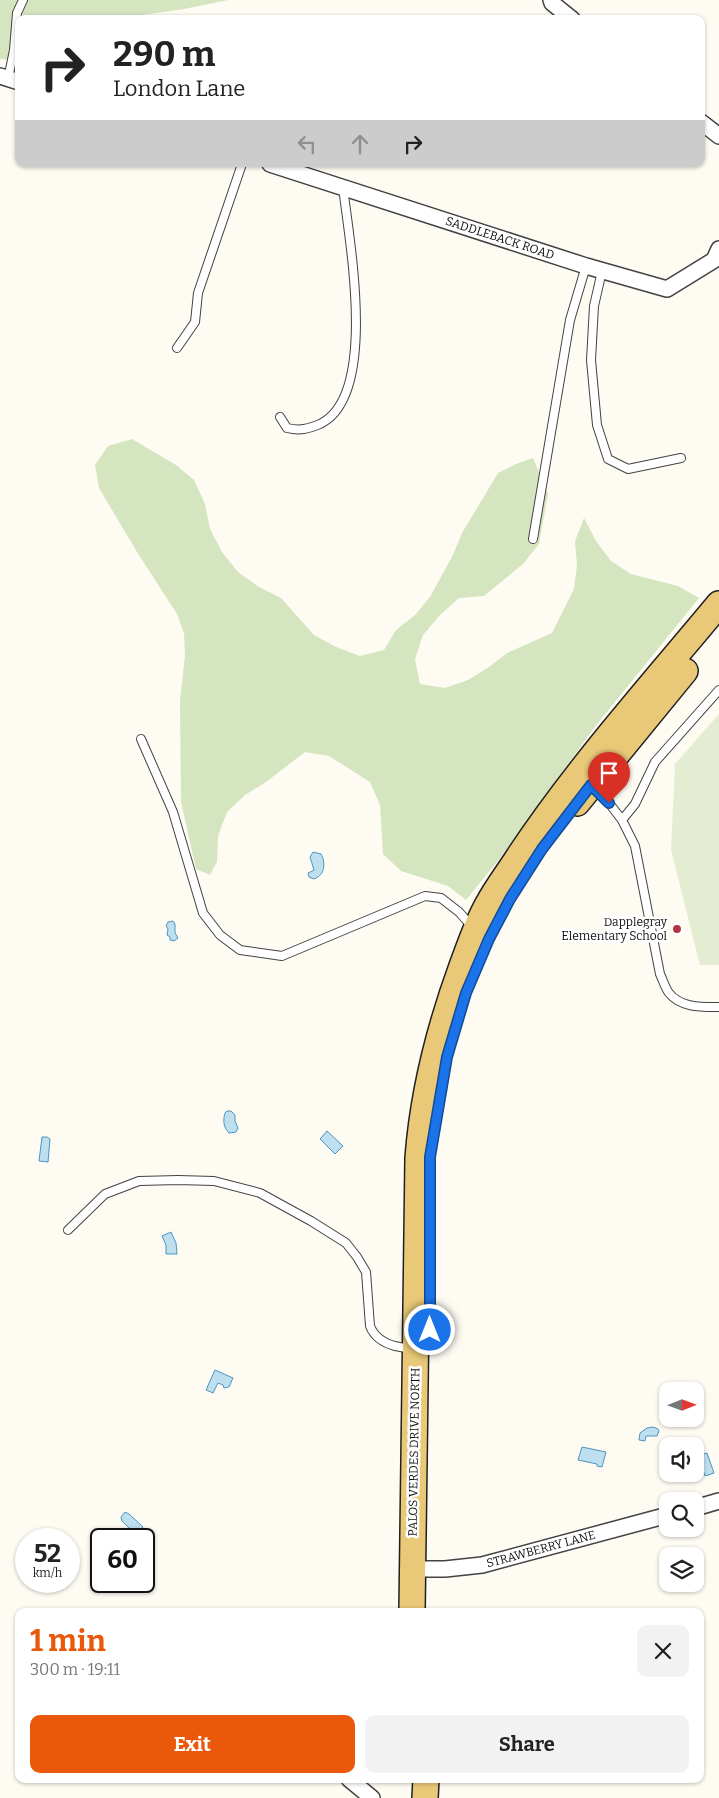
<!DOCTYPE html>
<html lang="en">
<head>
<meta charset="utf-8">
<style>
  :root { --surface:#fff; --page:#f2f2f2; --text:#222; --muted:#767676; --accent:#ea580c }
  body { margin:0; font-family:Bitter,serif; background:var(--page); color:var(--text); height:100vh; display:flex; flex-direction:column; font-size:19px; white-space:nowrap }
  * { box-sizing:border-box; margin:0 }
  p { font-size:16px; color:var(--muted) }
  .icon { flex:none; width:28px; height:28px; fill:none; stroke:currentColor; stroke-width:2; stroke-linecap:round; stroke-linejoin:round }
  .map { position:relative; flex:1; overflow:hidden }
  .side { position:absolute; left:15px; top:1608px; width:689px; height:175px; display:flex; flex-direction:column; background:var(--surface); border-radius:10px; box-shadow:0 1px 4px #0004 }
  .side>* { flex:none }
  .banner { position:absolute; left:15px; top:15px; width:690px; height:152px; border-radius:10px; box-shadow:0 1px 4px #0004; background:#fff; color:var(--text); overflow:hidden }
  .needle { width:32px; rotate:89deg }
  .controls { position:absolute; left:659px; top:1382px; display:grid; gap:10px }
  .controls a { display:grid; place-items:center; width:45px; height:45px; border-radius:10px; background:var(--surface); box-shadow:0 1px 4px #0004; font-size:25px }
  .speed { position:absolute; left:15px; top:1528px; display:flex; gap:10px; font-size:25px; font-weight:700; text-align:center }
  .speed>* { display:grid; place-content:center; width:65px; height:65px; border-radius:50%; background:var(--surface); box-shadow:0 1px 4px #0004; line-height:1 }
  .speed small { font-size:12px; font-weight:400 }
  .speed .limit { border:2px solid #111; border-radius:8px; background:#fff; color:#111 }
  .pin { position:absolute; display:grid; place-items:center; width:42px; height:42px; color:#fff; margin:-51px -21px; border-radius:50% 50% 50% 0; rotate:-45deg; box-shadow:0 0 5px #0007 }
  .pin .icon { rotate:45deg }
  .me { position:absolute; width:55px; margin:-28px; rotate:0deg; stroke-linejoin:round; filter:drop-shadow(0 0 4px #0008) }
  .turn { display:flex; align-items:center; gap:18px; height:105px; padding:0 15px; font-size:22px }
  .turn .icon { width:65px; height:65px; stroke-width:2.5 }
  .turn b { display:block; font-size:35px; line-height:42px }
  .lanes { display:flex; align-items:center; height:48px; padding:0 15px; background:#0003; justify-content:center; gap:25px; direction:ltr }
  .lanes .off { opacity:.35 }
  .round { display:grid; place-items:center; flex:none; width:52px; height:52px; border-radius:10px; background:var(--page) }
  .headline { display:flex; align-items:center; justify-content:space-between; height:85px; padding:0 15px }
  h1 { font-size:30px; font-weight:700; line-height:38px; color:var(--accent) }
  .cta { display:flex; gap:10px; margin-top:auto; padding:10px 15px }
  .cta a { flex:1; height:58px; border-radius:10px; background:var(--accent); color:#fff; font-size:20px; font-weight:700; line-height:58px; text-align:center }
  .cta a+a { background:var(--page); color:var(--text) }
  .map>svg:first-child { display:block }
</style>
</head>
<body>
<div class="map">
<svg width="719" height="1798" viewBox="0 0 719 1798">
  <rect width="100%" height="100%" fill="#fefbf3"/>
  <path fill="#d5e5c0" d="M0 0H228L184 9 114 19H19V58L14 60 0 59Z
    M132 439 176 465 194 480 205 504 210 529 222 552 238 572 259 587 281 598 314 635 336 647 360 656 384 650 396 630 415 615 430 597 453 555 462 533 498 473 516 464 533 458 548 494 539 544 523 564 484 596 459 598 440 615 423 635 415 659 420 684 445 688 468 680 489 667 507 653 552 633 574 589 577 565 575 541 584 518 596 541 611 561 631 574 678 586 699 598 594 728 497 862 466 900 448 886 401 871 383 854 380 805 370 782 329 756 305 752 266 782 245 795 227 812 218 836 217 862 210 875 196 869 181 802 180 700 185 656 184 633 177 614 137 552 99 488 95 465 108 446Z"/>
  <path fill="#e4edd1" d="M719 714V965H700L671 850 675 764Z"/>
  <path fill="#bddfef" stroke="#4d95be" d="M313 852 321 854C326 863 325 875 314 879L309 877 308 873 314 870 310 857Z
    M173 921 175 924V933L178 938 174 941 170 940V937L167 935 168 929 166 926 168 922Z
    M227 1111H231L235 1115V1121L238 1128 236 1132 229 1133C223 1127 223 1120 225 1113Z
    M327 1131 343 1146 335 1154 320 1139Z
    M42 1137H47L50 1139 48 1162 39 1161Z
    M171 1232 176 1243 177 1254H166V1245L162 1236Z
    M215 1370 233 1378 229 1387 224 1388 223 1385 218 1383 213 1393 206 1390Z
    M653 1427 658 1429 659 1431 657 1436H646L645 1441 639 1440 640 1433 647 1428Z
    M582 1447 606 1452 602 1467 597 1466V1464L578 1460Z
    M707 1453 714 1473 705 1476 698 1456Z
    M125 1512 129 1514 143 1527 137 1535 128 1527 122 1521 121 1517Z"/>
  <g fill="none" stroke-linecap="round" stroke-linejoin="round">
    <defs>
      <path id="service" d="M8 79 14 50 17 13 23 0
        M602 271 594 306 591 360 597 425 608 459 628 469 681 458
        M177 348 195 322 198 293 242 164
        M280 417 287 428C300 431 308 429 320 424 379 396 349 240 343 187
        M533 539 570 320 586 266
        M141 739 173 812 203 913 220 935 240 950 282 956 425 896 441 898 459 912 475 930 489 939
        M594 788 609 803 622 820 635 846 660 974C663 980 665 988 669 993 681 1008 702 1007 719 1007
        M622 820 635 804 655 762 719 690
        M68 1230 105 1194 139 1181 178 1180 214 1181 260 1193 311 1221 346 1243 357 1257 366 1272 370 1326C379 1349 409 1349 430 1349"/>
      <path id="minor" d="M551 0 552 3 572 19
        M0 76 19 82
        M701 122 719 136
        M270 164 586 266 667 289 714 260 719 249
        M695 1508 719 1501
        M412 1569H445L482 1565 668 1515
        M349 1779 372 1798"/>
      <path id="primary" d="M577 803 685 671
        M412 1611 418 1158C423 1092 439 1029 462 966 470 945 477 923 488 904 497 887 509 872 519 856 579 766 650 687 719 604
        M425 1798 426 1779"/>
    </defs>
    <use href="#service" stroke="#424242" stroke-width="10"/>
    <use href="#minor" stroke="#424242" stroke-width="18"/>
    <use href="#primary" stroke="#202020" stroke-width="28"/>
    <use href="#service" stroke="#fff" stroke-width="8"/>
    <use href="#minor" stroke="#fff" stroke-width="15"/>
    <use href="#primary" stroke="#e9c978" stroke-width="25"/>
  </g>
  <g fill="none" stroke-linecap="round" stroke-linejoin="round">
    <defs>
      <path id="route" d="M430 1330V1157L447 1057 466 993 489 939 510 899 542 849 591 785 609 803"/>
    </defs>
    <use href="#route" stroke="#114b97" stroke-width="12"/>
    <use href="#route" stroke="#1a73e8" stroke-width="9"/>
  </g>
  <circle fill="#b03742" stroke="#fff" stroke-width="2" cx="677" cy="929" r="5"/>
  <g text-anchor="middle" stroke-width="5" stroke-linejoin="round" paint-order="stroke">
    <g font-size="12" fill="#0f0f0f" stroke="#fff">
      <text transform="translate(500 238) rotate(18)" y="4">SADDLEBACK ROAD</text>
      <text transform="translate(414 1452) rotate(-89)" y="4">PALOS VERDES DRIVE NORTH</text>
      <text transform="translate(541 1549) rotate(-15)" y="4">STRAWBERRY LANE</text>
    </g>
    <g font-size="12" fill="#0f0f0f" stroke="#fff" text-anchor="end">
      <text x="667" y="926">Dapplegray<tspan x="667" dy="14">Elementary School</tspan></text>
    </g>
  </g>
</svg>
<div class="controls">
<a><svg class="needle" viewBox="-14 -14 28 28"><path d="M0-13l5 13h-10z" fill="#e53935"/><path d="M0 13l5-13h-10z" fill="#767676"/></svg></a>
<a><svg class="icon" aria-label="sound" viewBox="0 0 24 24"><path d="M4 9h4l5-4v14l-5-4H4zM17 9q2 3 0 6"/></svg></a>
<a><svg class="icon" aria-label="search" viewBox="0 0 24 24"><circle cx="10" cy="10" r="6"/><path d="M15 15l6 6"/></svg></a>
<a><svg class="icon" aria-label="layers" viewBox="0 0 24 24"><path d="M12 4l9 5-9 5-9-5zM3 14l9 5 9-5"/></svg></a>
</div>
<div class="speed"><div>52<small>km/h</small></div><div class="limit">60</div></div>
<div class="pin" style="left:609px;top:803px;background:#d93025"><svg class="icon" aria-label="arrive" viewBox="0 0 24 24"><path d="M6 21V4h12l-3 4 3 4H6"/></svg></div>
<svg class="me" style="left:430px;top:1330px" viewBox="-20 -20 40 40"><circle r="17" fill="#1a73e8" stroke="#fff" stroke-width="3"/><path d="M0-11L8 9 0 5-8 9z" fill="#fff"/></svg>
<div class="banner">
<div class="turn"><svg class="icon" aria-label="right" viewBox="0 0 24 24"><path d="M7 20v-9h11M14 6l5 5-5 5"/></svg><div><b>290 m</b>London Lane</div></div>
<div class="lanes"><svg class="icon off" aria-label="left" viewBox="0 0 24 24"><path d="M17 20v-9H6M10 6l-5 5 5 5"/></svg><svg class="icon off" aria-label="ahead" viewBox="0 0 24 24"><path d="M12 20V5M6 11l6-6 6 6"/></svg><svg class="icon" aria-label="right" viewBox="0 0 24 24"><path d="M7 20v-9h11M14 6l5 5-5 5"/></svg></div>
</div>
<section class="side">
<div class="headline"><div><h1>1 min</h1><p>300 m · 19:11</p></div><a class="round"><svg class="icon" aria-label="close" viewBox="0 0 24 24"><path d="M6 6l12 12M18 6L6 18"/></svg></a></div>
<div class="cta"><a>Exit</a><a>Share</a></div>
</section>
</div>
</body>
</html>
